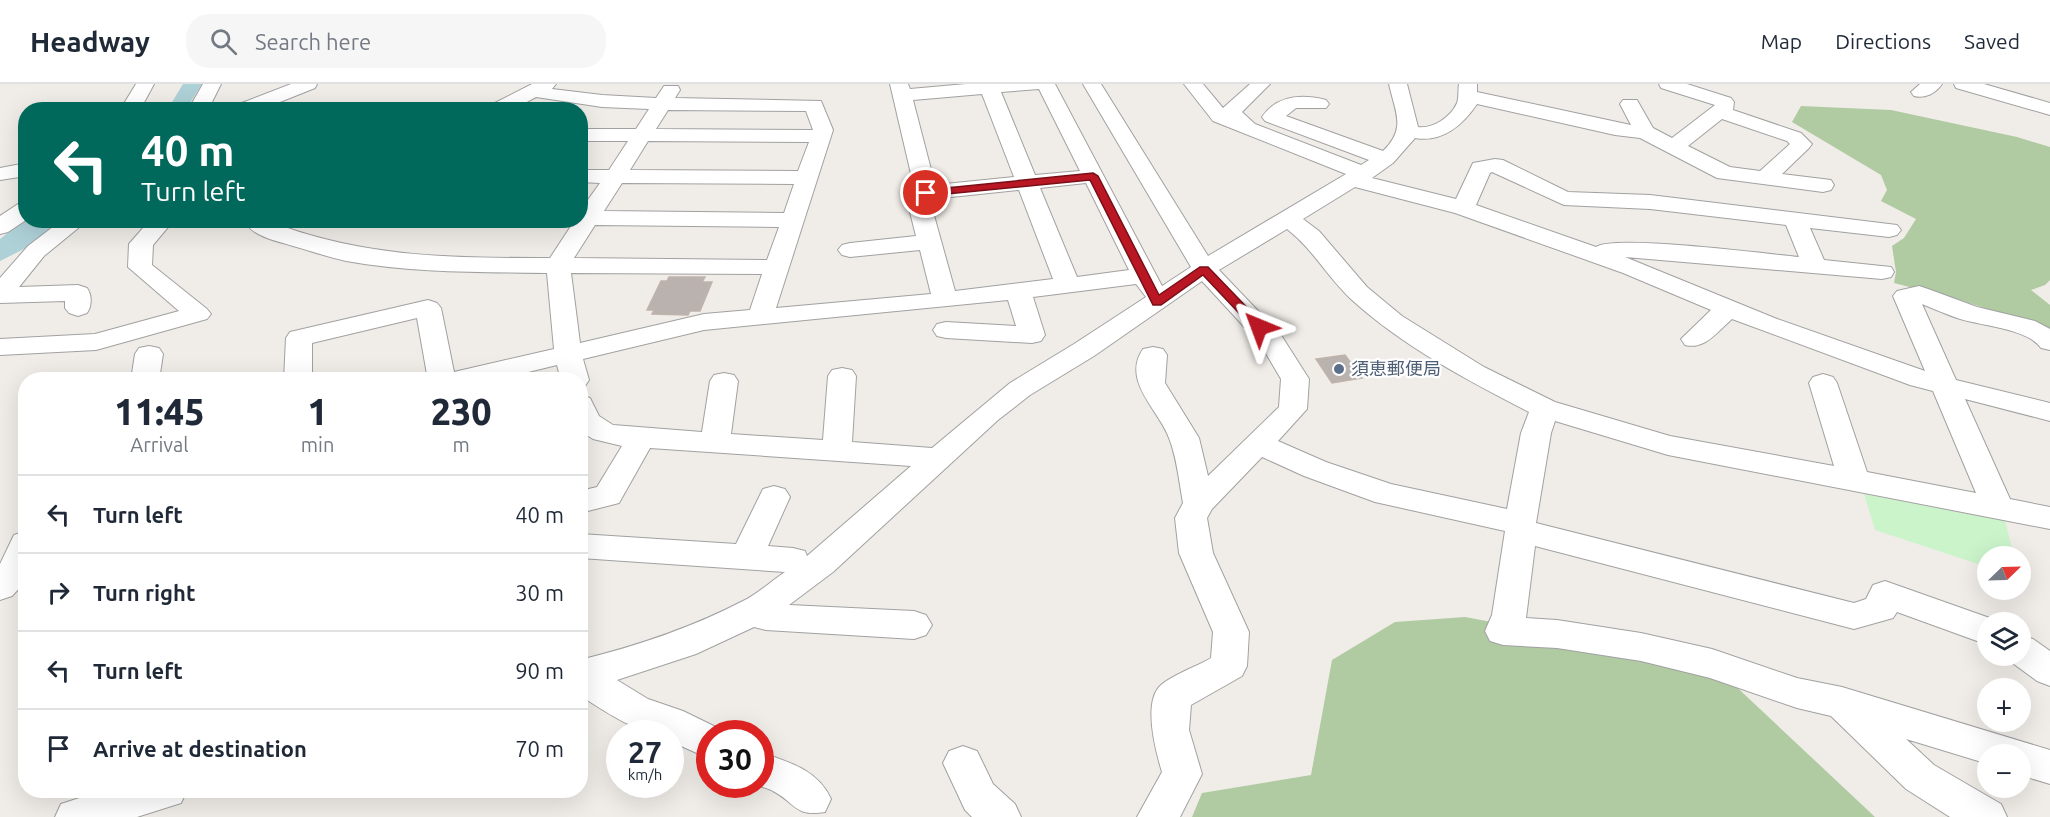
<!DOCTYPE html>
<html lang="en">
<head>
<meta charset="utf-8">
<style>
  :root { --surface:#fff; --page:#f6f6f7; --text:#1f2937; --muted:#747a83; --line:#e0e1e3 }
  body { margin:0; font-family:Ubuntu,"Noto Sans JP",sans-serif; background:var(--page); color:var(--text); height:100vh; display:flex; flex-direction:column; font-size:22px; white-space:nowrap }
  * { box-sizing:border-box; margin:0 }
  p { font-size:20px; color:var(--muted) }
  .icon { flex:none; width:33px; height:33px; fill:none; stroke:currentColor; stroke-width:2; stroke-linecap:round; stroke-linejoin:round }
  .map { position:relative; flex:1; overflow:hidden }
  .side { position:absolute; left:18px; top:288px; width:570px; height:426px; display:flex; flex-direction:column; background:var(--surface); border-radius:24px; box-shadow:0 6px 24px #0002 }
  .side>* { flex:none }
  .top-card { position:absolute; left:18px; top:18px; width:570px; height:126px; border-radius:24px; box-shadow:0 6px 24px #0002; background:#00695c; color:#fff; overflow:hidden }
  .needle { width:39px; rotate:67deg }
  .buttons { position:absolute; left:1977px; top:462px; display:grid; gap:12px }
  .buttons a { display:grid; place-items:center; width:54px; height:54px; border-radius:50%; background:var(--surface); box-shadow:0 6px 24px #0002; font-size:30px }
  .speed { position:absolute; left:606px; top:636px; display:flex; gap:12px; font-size:30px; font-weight:700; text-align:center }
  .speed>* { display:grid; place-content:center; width:78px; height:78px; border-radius:50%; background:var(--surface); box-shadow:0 6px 24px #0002; line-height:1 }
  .speed small { font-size:15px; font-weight:400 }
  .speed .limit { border:9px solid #d22; background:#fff; color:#111 }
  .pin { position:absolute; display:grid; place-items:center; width:51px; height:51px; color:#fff; margin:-26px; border:3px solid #fff; border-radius:50%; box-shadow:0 2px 6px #0007 }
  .me { position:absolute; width:66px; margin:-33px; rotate:316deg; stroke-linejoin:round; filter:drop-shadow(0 0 4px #0008) }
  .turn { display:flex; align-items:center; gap:21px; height:126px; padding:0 24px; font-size:27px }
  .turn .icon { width:78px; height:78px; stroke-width:2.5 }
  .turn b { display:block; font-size:42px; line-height:51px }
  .eta { display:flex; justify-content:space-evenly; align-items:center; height:102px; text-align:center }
  .eta b { font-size:36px; font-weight:800; line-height:42px }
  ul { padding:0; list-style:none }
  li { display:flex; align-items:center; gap:18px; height:78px; padding:0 24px; border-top:2px solid var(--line) }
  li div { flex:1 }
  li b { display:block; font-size:22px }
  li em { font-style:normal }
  header { display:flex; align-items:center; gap:36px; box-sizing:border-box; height:84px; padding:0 30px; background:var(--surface); border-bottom:2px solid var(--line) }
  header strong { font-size:28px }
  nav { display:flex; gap:33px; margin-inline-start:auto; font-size:21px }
  .search { width:420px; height:54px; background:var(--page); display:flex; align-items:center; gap:15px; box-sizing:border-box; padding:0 21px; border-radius:24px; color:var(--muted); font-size:22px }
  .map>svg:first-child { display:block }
</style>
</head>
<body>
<header>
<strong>Headway</strong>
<div class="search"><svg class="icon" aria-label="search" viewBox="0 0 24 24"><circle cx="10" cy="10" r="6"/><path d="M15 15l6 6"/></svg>Search here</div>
<nav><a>Map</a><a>Directions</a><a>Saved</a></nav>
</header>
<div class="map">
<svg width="2050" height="733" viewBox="0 0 2050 733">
  <rect width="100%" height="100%" fill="#f0ede8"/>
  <path fill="#b0caa2" d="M1801 22 1891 26 2017 53 2050 63V196L2045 201 2031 206 2050 221V245L1960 216 1894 199 1896 188 1892 162 1904 154 1916 135 1881 117 1887 106 1881 91 1792 38Z
    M1465 533 1712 580 1875 733H1192L1202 709 1311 691 1332 576 1395 538Z"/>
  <path fill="#cbf4cb" d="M1864 410 2005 437 2014 472H1988L1987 483 1875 446Z"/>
  <path fill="#aed1d8" d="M183 0H202L186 25H168Z
    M25 135 62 137 22 166 0 177V155Z"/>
  <path fill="#b9b2ae" stroke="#c0b3ac" stroke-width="1.5" d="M669 193H705L702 198H712L700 227H690L688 231 652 230 654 226H647L661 197H667Z
    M1345 271 1362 294 1332 299 1316 275Z"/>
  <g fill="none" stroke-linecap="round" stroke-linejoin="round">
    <defs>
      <path id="minor" d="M136 0H154L140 26H120Z
        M203 0H221L208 26H188Z
        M291 0H317L315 4 260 26H232L234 22Z
        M532 0H556L552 5 602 11 656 14 664 2H678L680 6 675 14 821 17 833 46 776 224 931 210 920 166 850 173 842 171 838 166 842 161 850 159 916 152 907 116 915 107 890 0H908L910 5 966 0H1055L1162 202 1191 183 1083 0H1101L1208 172 1346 90 1213 37 1184 0H1203L1223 24 1250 0H1270L1242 28 1255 40 1361 81 1369 76 1265 37 1262 33C1277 11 1302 10 1326 16L1329 20 1326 24H1296L1286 32 1383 67C1407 44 1395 28 1389 0H1407L1418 43C1433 45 1451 33 1457 19 1459 14 1458 5 1459 0H1477V8L1631 41 1620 20 1623 16H1637L1653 44 1672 54 1715 21 1661 4 1659 0H1687L1731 14 1734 18 1733 26 1801 49 1812 60 1809 64 1782 90 1831 96 1834 101 1831 106 1823 108 1717 94 1640 54 1615 51 1477 20C1463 41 1442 59 1415 54L1393 79 1372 94 1456 115 1473 79 1495 75 1503 76 1568 108 1650 111 1897 141 1901 146 1897 151 1889 153 1810 144 1824 176 1891 183 1894 188 1891 193 1882 195 1625 173 1777 235 1925 287 1893 212 1897 207 1919 202 1928 205 1977 223 2035 237 2050 245V266L2041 264C2027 244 1980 242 1957 234 1946 230 1934 225 1922 220L1956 296 2050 319V337L1965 315 2010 415 2050 423V445L1668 371 1555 337 1551 349 1536 439 1854 519 1866 515 1873 501 1885 497 2001 538H1988V561L1897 528 1893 534 1854 545 1535 462 1526 534 1557 536 1641 549 1712 565 1797 594 1842 603 2050 666V700L2020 691V670H1988V680L1906 655 1934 681 2001 720 2007 733H1950L1906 705 1831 632 1797 624 1710 594 1641 577 1557 564 1503 561 1490 557 1485 547 1492 531 1505 447 1375 418 1304 392 1262 373 1212 425 1207 434 1213 469 1249 548 1247 582 1242 592 1191 621 1189 646 1202 690 1180 733H1137L1162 688C1156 668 1142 618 1161 601 1174 590 1196 583 1211 574L1213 548 1179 469 1175 434 1183 419C1179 398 1177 374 1169 354 1159 326 1121 297 1143 265L1153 263 1163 265 1167 271 1165 299 1199 354 1208 392 1279 323 1281 295 1261 261 1202 197 1094 272 1030 311 998 336 833 488 789 521 914 527 926 531 932 541 926 551 914 555 766 546 754 543 696 570 617 596 648 615 683 627 724 647 725 650H710V675L670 657V650C637 650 611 631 584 614L580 607V576C637 562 691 544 743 517 758 510 771 497 785 488L580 474V450L736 460 763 405 774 402 785 405 790 413 768 462 793 464 805 467 807 472 911 382 650 364 619 419 580 429V407L597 403 622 362 593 355 580 347V311L590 314 599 332 613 341 702 348 710 297 714 291 724 289 734 291 738 297 731 350 823 356 828 292 832 286 842 284 852 286 856 292 852 358 932 364 1010 299 1074 260 1146 213 1136 200 1033 213 1045 251 1041 257 1032 259 946 254 937 252 933 246 937 240 946 238 1016 242 1008 216 704 246 583 275 589 296 585 302 580 303V296H561L557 281 496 296H428L417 234 312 259V296H284L286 254 290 248 428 216 437 219 441 224 454 288 554 265 547 189C480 188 412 189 346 177 328 173 311 167 293 162 280 158 256 153 248 142L253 136H282L279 141C369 174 456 174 550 174L573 139 570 136H580V127L600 99 580 98V86H609L628 57H580V45H636L649 25 602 23 536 13 512 26H487L489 22ZM1039 5 1080 87 1035 91 1001 8ZM982 10 1014 93 935 101 913 16ZM668 26 806 27 813 46 656 45ZM1722 35 1787 57 1790 60 1760 87 1730 83 1688 62ZM648 57 809 58 798 87 630 86ZM1492 88 1564 121 1650 125 1786 141 1799 173C1768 170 1613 150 1596 163L1476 121 1490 89ZM622 99 794 100 784 129 604 127ZM1086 99 1129 186 1077 193 1040 104ZM1355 103 1455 129 1623 189 1711 226 1681 255 1685 261C1705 266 1717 248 1732 235L1910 301 1933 307 1976 409 1867 388 1837 299 1833 293 1823 290 1813 293 1809 299 1834 382 1670 352 1555 318 1484 283 1402 232 1367 203 1319 147 1303 135ZM1019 106 1053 195 955 207 930 117 932 115ZM595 141 779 143 767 176 574 174ZM1287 145C1313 165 1328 194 1352 216 1404 263 1467 296 1529 328L1521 349 1507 425 1391 400 1326 378 1278 357 1307 325 1309 295 1281 251 1219 186ZM571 189 762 190 750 226 704 230 580 259Z
        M1920 0H1942C1936 9 1925 15 1914 12L1911 8Z
        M1954 0H1984L2050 19V31L1956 4Z
        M26 79V92L0 96V84Z
        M26 118V136L8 148 0 150V132L18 120Z
        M62 136H88L44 172 19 203 78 201 87 204C92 211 92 222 87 229L78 232 69 229 65 224V217L0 219V194L28 162Z
        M150 136H174L153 161 152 181 207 225 211 230 207 235 96 266 0 271V255L95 250 179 227 128 183 129 160Z
        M149 262 159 264 163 270 159 296H131L135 270 139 264Z
        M26 447V497L12 512 0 516V480L14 451Z
        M2020 551 2033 555 2050 567V602L2037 597 2007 575 2005 572H2020Z
        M963 662 977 667 993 700 1015 720 1021 733H972L965 726 943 679 949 667Z
        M760 668C789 678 818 686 831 715L825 728C794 733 796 719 773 707 768 704 761 703 755 700H760Z
        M104 706H187L181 719 137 733H55L61 720Z"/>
    </defs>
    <use href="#minor" stroke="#a1a1a1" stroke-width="2"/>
    <use href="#minor" fill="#fff" fill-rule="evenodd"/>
  </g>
  <path fill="#b91723" stroke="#780f17" stroke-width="1.5" d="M1093 89 1098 92 1159 211 1200 183H1208L1263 240V245H1254L1203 191 1161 221H1153L1090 96 926 112 921 109 926 106Z"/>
  <circle fill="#5c6f8a" stroke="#fff" stroke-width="2" cx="1339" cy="285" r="6"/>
  <g text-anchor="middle" stroke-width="4.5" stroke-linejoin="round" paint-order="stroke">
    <g font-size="18" fill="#4e5e75" stroke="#fff" text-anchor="start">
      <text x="1351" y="291">須恵郵便局</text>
    </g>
  </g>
</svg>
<div class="buttons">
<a><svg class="needle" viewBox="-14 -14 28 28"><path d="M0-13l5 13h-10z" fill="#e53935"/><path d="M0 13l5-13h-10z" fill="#747a83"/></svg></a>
<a><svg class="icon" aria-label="layers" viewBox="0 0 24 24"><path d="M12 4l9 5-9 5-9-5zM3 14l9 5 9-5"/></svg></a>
<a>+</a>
<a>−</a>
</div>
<div class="speed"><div>27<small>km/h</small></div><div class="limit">30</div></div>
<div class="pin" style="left:926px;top:109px;background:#d93025"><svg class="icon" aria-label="arrive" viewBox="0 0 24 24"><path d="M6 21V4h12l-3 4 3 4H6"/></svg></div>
<svg class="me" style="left:1259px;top:243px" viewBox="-20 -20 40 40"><path d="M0-17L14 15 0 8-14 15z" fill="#b91723" stroke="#fff" stroke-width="4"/></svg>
<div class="top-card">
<div class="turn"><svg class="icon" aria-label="left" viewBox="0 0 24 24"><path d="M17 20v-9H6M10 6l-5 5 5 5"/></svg><div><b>40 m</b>Turn left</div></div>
</div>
<section class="side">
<div class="eta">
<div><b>11:45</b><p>Arrival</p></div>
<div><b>1</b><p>min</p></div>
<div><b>230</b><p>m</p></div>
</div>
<ul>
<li><svg class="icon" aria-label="left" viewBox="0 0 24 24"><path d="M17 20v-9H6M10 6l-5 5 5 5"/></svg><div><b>Turn left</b></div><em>40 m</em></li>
<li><svg class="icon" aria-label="right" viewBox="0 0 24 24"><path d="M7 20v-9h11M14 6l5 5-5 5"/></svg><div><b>Turn right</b></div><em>30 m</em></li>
<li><svg class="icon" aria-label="left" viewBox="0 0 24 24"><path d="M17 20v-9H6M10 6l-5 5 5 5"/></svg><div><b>Turn left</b></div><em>90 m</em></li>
<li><svg class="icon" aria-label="arrive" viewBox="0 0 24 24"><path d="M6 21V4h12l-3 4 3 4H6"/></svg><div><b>Arrive at destination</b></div><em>70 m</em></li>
</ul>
</section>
</div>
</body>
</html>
